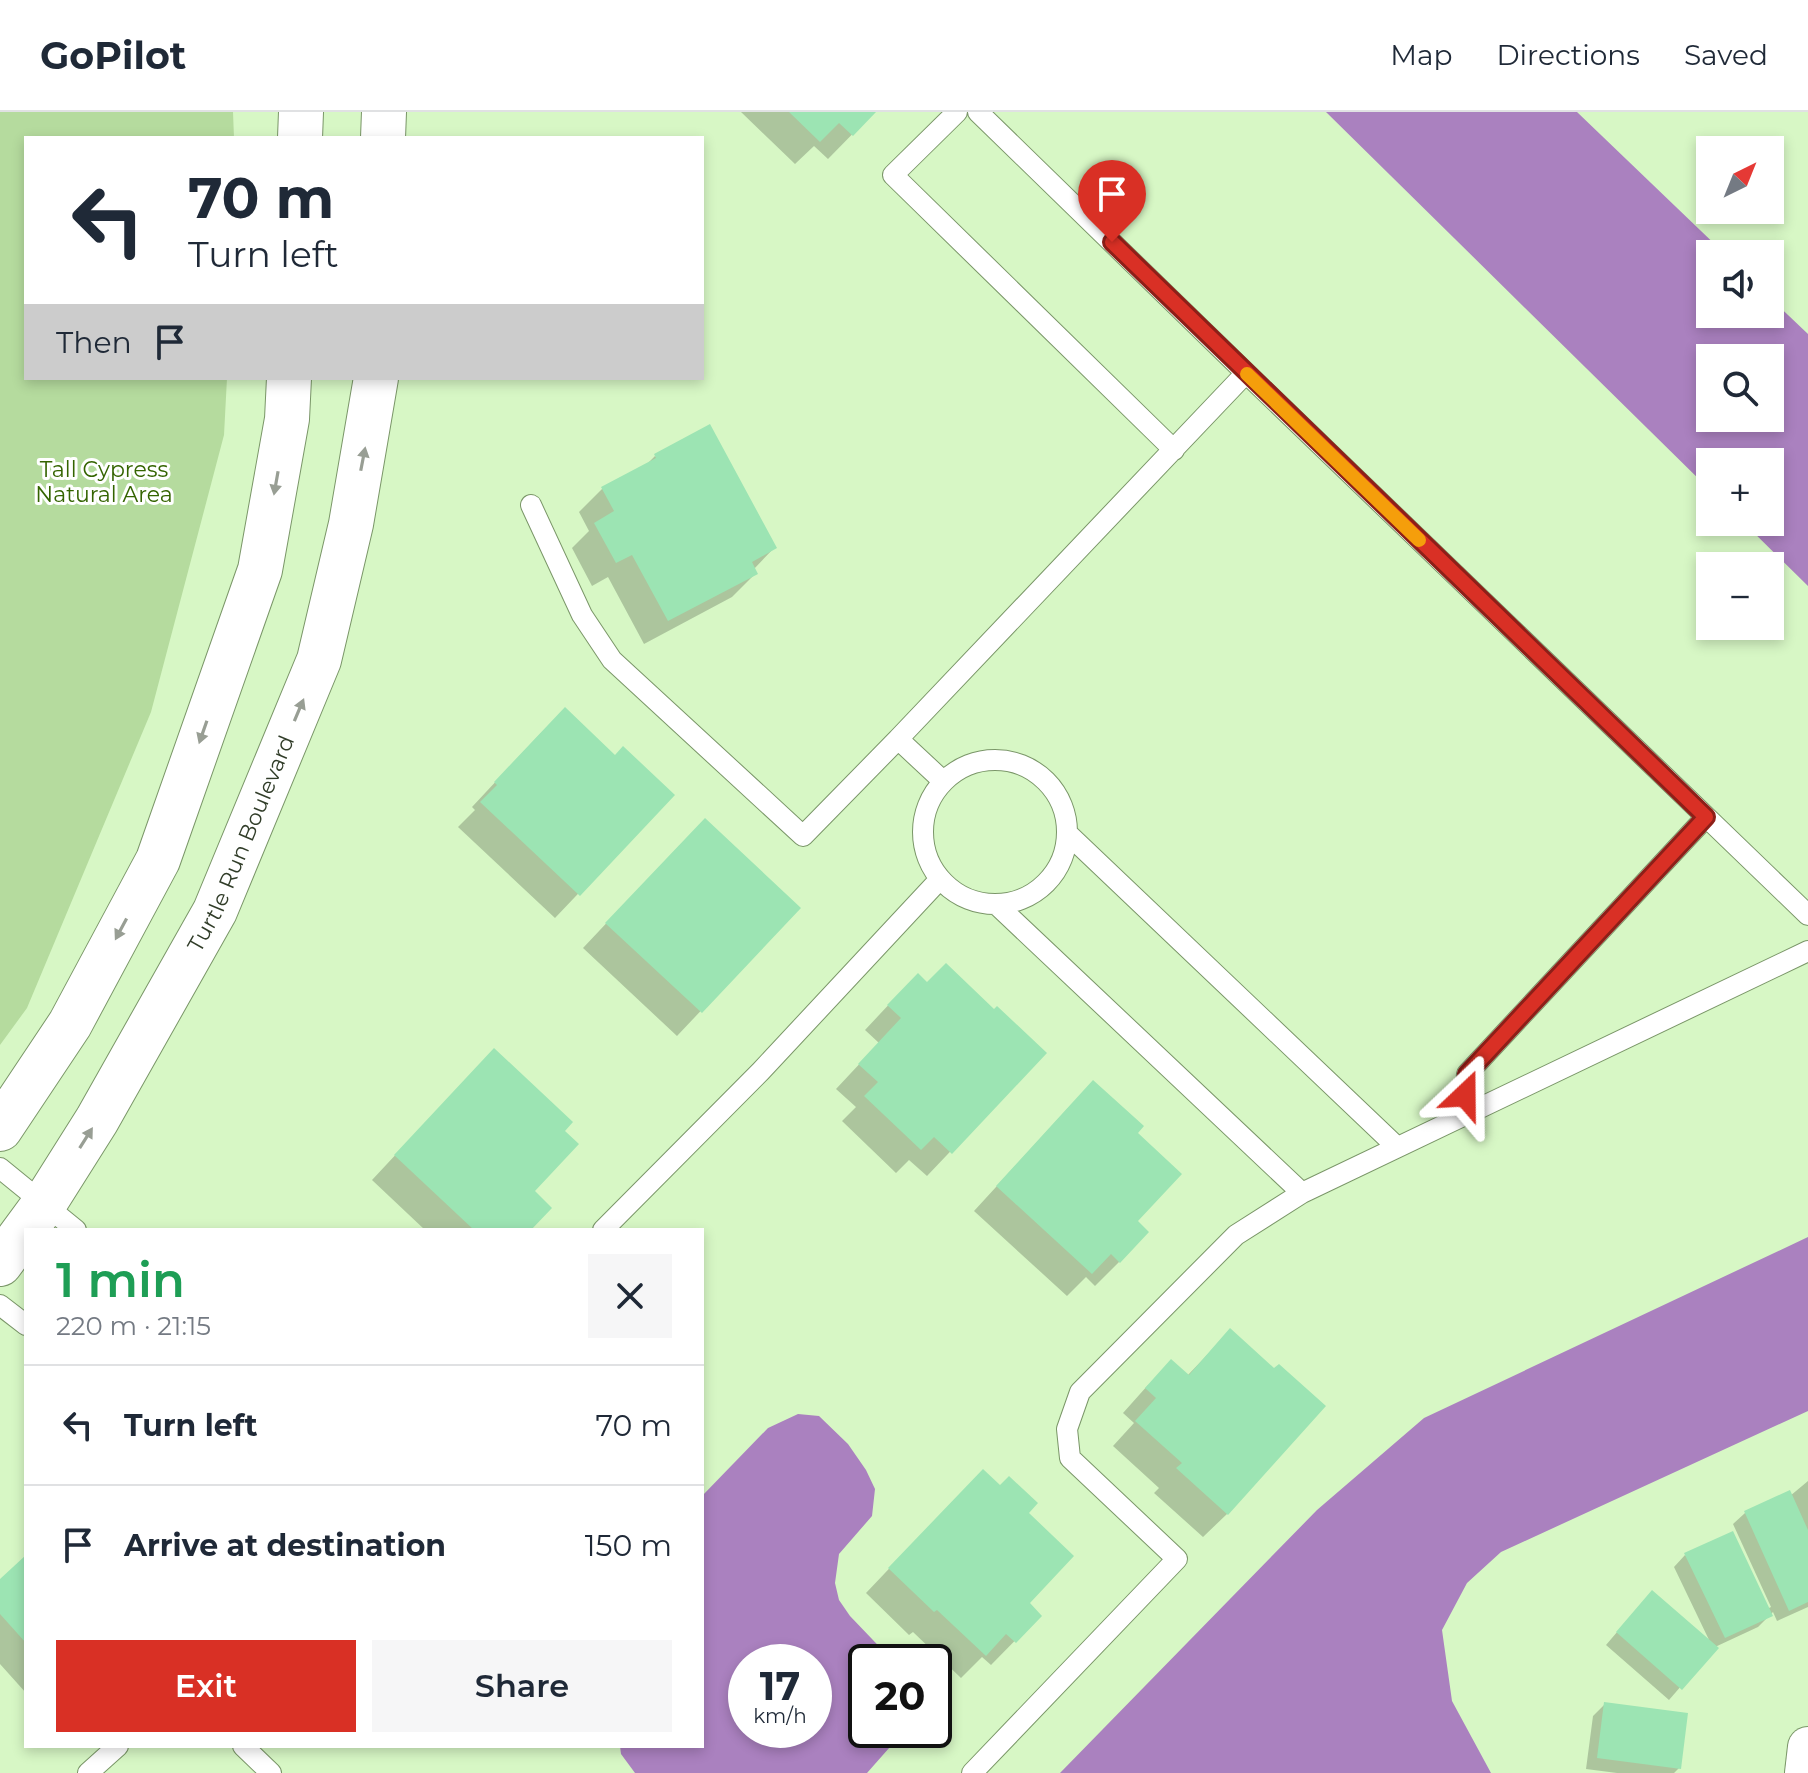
<!DOCTYPE html>
<html lang="en">
<head>
<meta charset="utf-8">
<style>
  :root { --surface:#fff; --page:#f6f6f7; --text:#1f2937; --muted:#747a83; --line:#e0e1e3; --accent:#d93025 }
  body { margin:0; font-family:Montserrat,sans-serif; background:var(--page); color:var(--text); height:100vh; display:flex; flex-direction:column; font-size:30px; white-space:nowrap }
  * { box-sizing:border-box; margin:0 }
  p { font-size:26px; color:var(--muted) }
  .icon { flex:none; width:44px; height:44px; fill:none; stroke:currentColor; stroke-width:2; stroke-linecap:round; stroke-linejoin:round }
  .map { position:relative; flex:1; overflow:hidden }
  .sheet { position:absolute; left:24px; top:1116px; width:680px; height:520px; display:flex; flex-direction:column; background:var(--surface); border-radius:0px; box-shadow:0 4px 12px #0003 }
  .sheet>* { flex:none }
  .top-card { position:absolute; left:24px; top:24px; width:680px; height:244px; border-radius:0px; box-shadow:0 4px 12px #0003; background:#fff; color:var(--text); overflow:hidden }
  .needle { width:52px; rotate:43deg }
  .fabs { position:absolute; left:1696px; top:24px; display:grid; gap:16px }
  .fabs a { display:grid; place-items:center; width:88px; height:88px; border-radius:0px; background:var(--surface); box-shadow:0 4px 12px #0003; font-size:40px }
  .speed { position:absolute; left:728px; top:1532px; display:flex; gap:16px; font-size:40px; font-weight:700; text-align:center }
  .speed>* { display:grid; place-content:center; width:104px; height:104px; border-radius:50%; background:var(--surface); box-shadow:0 4px 12px #0003; line-height:1 }
  .speed small { font-size:20px; font-weight:400 }
  .speed .limit { border:4px solid #111; border-radius:12px; background:#fff; color:#111 }
  .pin { position:absolute; display:grid; place-items:center; width:68px; height:68px; color:#fff; margin:-82px -34px; border-radius:50% 50% 50% 0; rotate:-45deg; box-shadow:0 0 8px #0007 }
  .pin .icon { rotate:45deg }
  .me { position:absolute; width:88px; margin:-44px; rotate:23deg; stroke-linejoin:round; filter:drop-shadow(0 0 6px #0008) }
  .turn { display:flex; align-items:center; gap:28px; height:168px; padding:0 32px; font-size:36px }
  .turn .icon { width:104px; height:104px; stroke-width:2.5 }
  .turn b { display:block; font-size:56px; line-height:68px }
  .then { display:flex; align-items:center; height:76px; padding:0 32px; background:#0003; gap:16px; font-size:30px }
  .round { display:grid; place-items:center; flex:none; width:84px; height:84px; border-radius:0px; background:var(--page) }
  .summary { display:flex; align-items:center; justify-content:space-between; height:136px; padding:0 32px }
  h1 { font-size:48px; font-weight:600; line-height:60px; color:#1e9e55 }
  .action { display:flex; gap:16px; margin-top:auto; padding:16px 32px }
  .action a { flex:1; height:92px; border-radius:0px; background:var(--accent); color:#fff; font-size:32px; font-weight:600; line-height:92px; text-align:center }
  .action a+a { background:var(--page); color:var(--text) }
  ul { padding:0; list-style:none }
  li { display:flex; align-items:center; gap:24px; height:120px; padding:0 32px; border-top:2px solid var(--line) }
  li div { flex:1 }
  li b { display:block; font-size:30px }
  li em { font-style:normal }
  header { display:flex; align-items:center; gap:48px; box-sizing:border-box; height:112px; padding:0 40px; background:var(--surface); border-bottom:2px solid var(--line) }
  header strong { font-size:38px }
  nav { display:flex; gap:44px; margin-inline-start:auto; font-size:28px }
  .map>svg:first-child { display:block }
</style>
</head>
<body>
<header>
<strong>GoPilot</strong>
<nav><a>Map</a><a>Directions</a><a>Saved</a></nav>
</header>
<div class="map">
<svg width="1808" height="1661" viewBox="0 0 1808 1661">
  <rect width="100%" height="100%" fill="#d7f7c5"/>
  <path fill="#b5db9e" d="M0 0H233L234 26H26V266H227L224 323 151 600 27 896 0 933Z"/>
  <path fill="#aa81bf" fill-rule="evenodd" d="M1326 0H1577L1725 142H1710V202H1770V186L1808 222V474L1743 410H1770V350H1710V378ZM1710 246H1770V306H1710Z
    M1808 1125V1299L1501 1440 1467 1471 1442 1518 1452 1589 1491 1661H1060L1317 1398 1424 1306Z
    M798 1302 819 1304 848 1332 866 1358 875 1377 872 1404 839 1442 835 1471 839 1488 850 1504 894 1550H866V1618H905L867 1661H635L621 1642 620 1634H702V1384L768 1316ZM746 1550H814V1618H746Z"/>
  <path fill="#0003" d="M741 0H874L828 47 814 34 795 52Z
    M655 344 774 436 754 457 756 461 732 485 644 532 608 465 592 474 572 436 589 419 579 400 603 376 644 355Z
    M541 621 615 645 672 683 555 806 458 715 475 698 472 695Z
    M681 732 798 796 677 924 583 836Z
    M927 873 994 899 1044 941 927 1064 909 1048 896 1061 842 1009 856 995 836 977 879 931 865 918 894 887Z
    M471 962 562 1019 532 1079 529 1118H425L372 1068Z
    M1070 994 1135 1021V1110L1119 1150 1095 1174 1086 1165 1067 1184 974 1099Z
    M1230 1219 1227 1402 1203 1425 1154 1381 1159 1376 1113 1334 1134 1311 1123 1301 1148 1273 1187 1264Z
    M1808 1369V1495L1777 1509 1773 1500 1758 1515 1715 1535 1669 1588 1606 1533 1641 1492 1710 1530 1674 1455 1685 1443 1767 1497 1771 1495 1733 1412 1745 1401 1790 1384Z
    M959 1383 1027 1491 1039 1504 991 1553 982 1545 961 1566 913 1520 909 1523 866 1481Z
    M26 1446V1581L0 1552V1470Z
    M1605 1592 1679 1656 1674 1661H1617L1586 1657 1593 1604Z"/>
  <path fill="#9ce4b3" d="M789 0H876L853 24 839 11 820 30Z
    M710 312 777 436 752 450 758 462 668 509 632 443 616 451 594 411 614 399 601 375 656 346 654 342Z
    M565 595 615 643 623 634 675 683 580 784 480 690 497 673 494 670Z
    M705 706 801 796 702 901 605 811Z
    M946 851 994 897 997 894 1047 941 952 1042 934 1025 921 1038 864 984 878 970 858 952 901 906 887 893 918 861 927 870Z
    M494 936 573 1010 565 1019 579 1032 535 1079 552 1096 531 1118H474L394 1043Z
    M1093 968 1144 1014 1138 1021 1182 1062 1138 1109 1149 1120 1120 1151 1111 1142 1092 1162 996 1074Z
    M1230 1216 1274 1256 1279 1252 1326 1294 1228 1403 1176 1356 1182 1351 1135 1309 1156 1286 1145 1276 1171 1247 1189 1263Z
    M983 1357 1000 1373 1009 1364 1038 1391 1029 1401 1074 1444 1030 1491 1042 1504 1016 1531 1006 1522 986 1544 937 1498 934 1500 888 1456Z
    M1790 1378 1808 1418V1490L1789 1499 1744 1399Z
    M1733 1419 1773 1504 1725 1526 1684 1441Z
    M26 1443V1531L0 1502V1467Z
    M1652 1478 1719 1536 1682 1578 1616 1520Z
    M1604 1590 1688 1601 1681 1657 1597 1646Z"/>
  <g fill="none" stroke-linecap="round" stroke-linejoin="round">
    <defs>
      <path id="lane" d="M957 0 893 63 1174 338
        M978 0 1246 261
        M531 393 582 503 612 548 803 724 898 627
        M923 720a72 72 0 1 1 144 0a72 72 0 1 1-144 0Z
        M943 669 898 627 1246 261 1808 803
        M1068 722 1397 1035
        M996 792 1302 1081
        M1463 1004 1467 962 1706 705
        M0 1056 76 1118
        M603 1118 761 959 940 767
        M0 1193 26 1213
        M243 1634 271 1661
        M88 1661 118 1634
        M972 1661 1177 1447 1070 1346 1067 1317 1080 1280 1236 1123 1302 1081 1808 839"/>
      <path id="street" d="M1805 1661 1808 1635"/>
      <g id="secondary">
        <path d="M300 26 301 0"/>
        <path d="M383 26 384 0"/>
        <path d="M0 1017 70 912 158 748 260 458 287 307 289 266"/>
        <path id="s1" d="M0 1152 44 1092 97 1008 215 799 319 548 351 412 376 266"/>
      </g>
    </defs>
    <use href="#lane" stroke="#7a9668" stroke-width="22"/>
    <use href="#street" stroke="#7a9668" stroke-width="42"/>
    <use href="#secondary" stroke="#7a9668" stroke-width="46"/>
    <use href="#lane" stroke="#fff" stroke-width="20"/>
    <use href="#street" stroke="#fff" stroke-width="40"/>
    <use href="#secondary" stroke="#fff" stroke-width="44"/>
  </g>
  <defs><path id="oneway-solid" d="M-6-.8H1V-3.2L6.5 0L1 3.2V.8H-6Z" transform="scale(2)"/></defs>
  <g fill="#989e94">
    <use href="#oneway-solid" transform="translate(363 347) rotate(-79)"/>
    <use href="#oneway-solid" transform="translate(276 371) rotate(100)"/>
    <use href="#oneway-solid" transform="translate(299 598) rotate(-67)"/>
    <use href="#oneway-solid" transform="translate(203 620) rotate(109)"/>
    <use href="#oneway-solid" transform="translate(121 817) rotate(118)"/>
    <use href="#oneway-solid" transform="translate(86 1026) rotate(-58)"/>
  </g>
  <g fill="none" stroke-linecap="round" stroke-linejoin="round">
    <defs>
      <path id="route" d="M1112 130 1706 705 1467 962 1465 983"/>
    </defs>
    <use href="#route" stroke="#8d1f18" stroke-width="20"/>
    <use href="#route" stroke="#d93025" stroke-width="14"/>
    <path stroke="#f59e0b" stroke-width="14" d="M1247 262 1419 428"/>
  </g>
  <g text-anchor="middle" stroke-width="6" stroke-linejoin="round" paint-order="stroke">
    <g font-size="22" fill="#346400" stroke="#fff">
      <text x="104" y="365">Tall Cypress<tspan x="104" dy="25">Natural Area</tspan></text>
    </g>
    <g font-size="22" fill="#313d29" stroke="#fff">
      <text dy="8" stroke="none"><textPath href="#s1" startOffset="486">Turtle Run Boulevard</textPath></text>
    </g>
  </g>
</svg>
<div class="fabs">
<a><svg class="needle" viewBox="-14 -14 28 28"><path d="M0-13l5 13h-10z" fill="#e53935"/><path d="M0 13l5-13h-10z" fill="#747a83"/></svg></a>
<a><svg class="icon" aria-label="sound" viewBox="0 0 24 24"><path d="M4 9h4l5-4v14l-5-4H4zM17 9q2 3 0 6"/></svg></a>
<a><svg class="icon" aria-label="search" viewBox="0 0 24 24"><circle cx="10" cy="10" r="6"/><path d="M15 15l6 6"/></svg></a>
<a>+</a>
<a>−</a>
</div>
<div class="speed"><div>17<small>km/h</small></div><div class="limit">20</div></div>
<div class="pin" style="left:1112px;top:130px;background:#d93025"><svg class="icon" aria-label="arrive" viewBox="0 0 24 24"><path d="M6 21V4h12l-3 4 3 4H6"/></svg></div>
<svg class="me" style="left:1465px;top:983px" viewBox="-20 -20 40 40"><path d="M0-17L14 15 0 8-14 15z" fill="#d93025" stroke="#fff" stroke-width="4"/></svg>
<div class="top-card">
<div class="turn"><svg class="icon" aria-label="left" viewBox="0 0 24 24"><path d="M17 20v-9H6M10 6l-5 5 5 5"/></svg><div><b>70 m</b>Turn left</div></div>
<div class="then">Then<svg class="icon" aria-label="arrive" viewBox="0 0 24 24"><path d="M6 21V4h12l-3 4 3 4H6"/></svg></div>
</div>
<section class="sheet">
<div class="summary"><div><h1>1 min</h1><p>220 m · 21:15</p></div><a class="round"><svg class="icon" aria-label="close" viewBox="0 0 24 24"><path d="M6 6l12 12M18 6L6 18"/></svg></a></div>
<ul>
<li><svg class="icon" aria-label="left" viewBox="0 0 24 24"><path d="M17 20v-9H6M10 6l-5 5 5 5"/></svg><div><b>Turn left</b></div><em>70 m</em></li>
<li><svg class="icon" aria-label="arrive" viewBox="0 0 24 24"><path d="M6 21V4h12l-3 4 3 4H6"/></svg><div><b>Arrive at destination</b></div><em>150 m</em></li>
</ul>
<div class="action"><a>Exit</a><a>Share</a></div>
</section>
</div>
</body>
</html>
